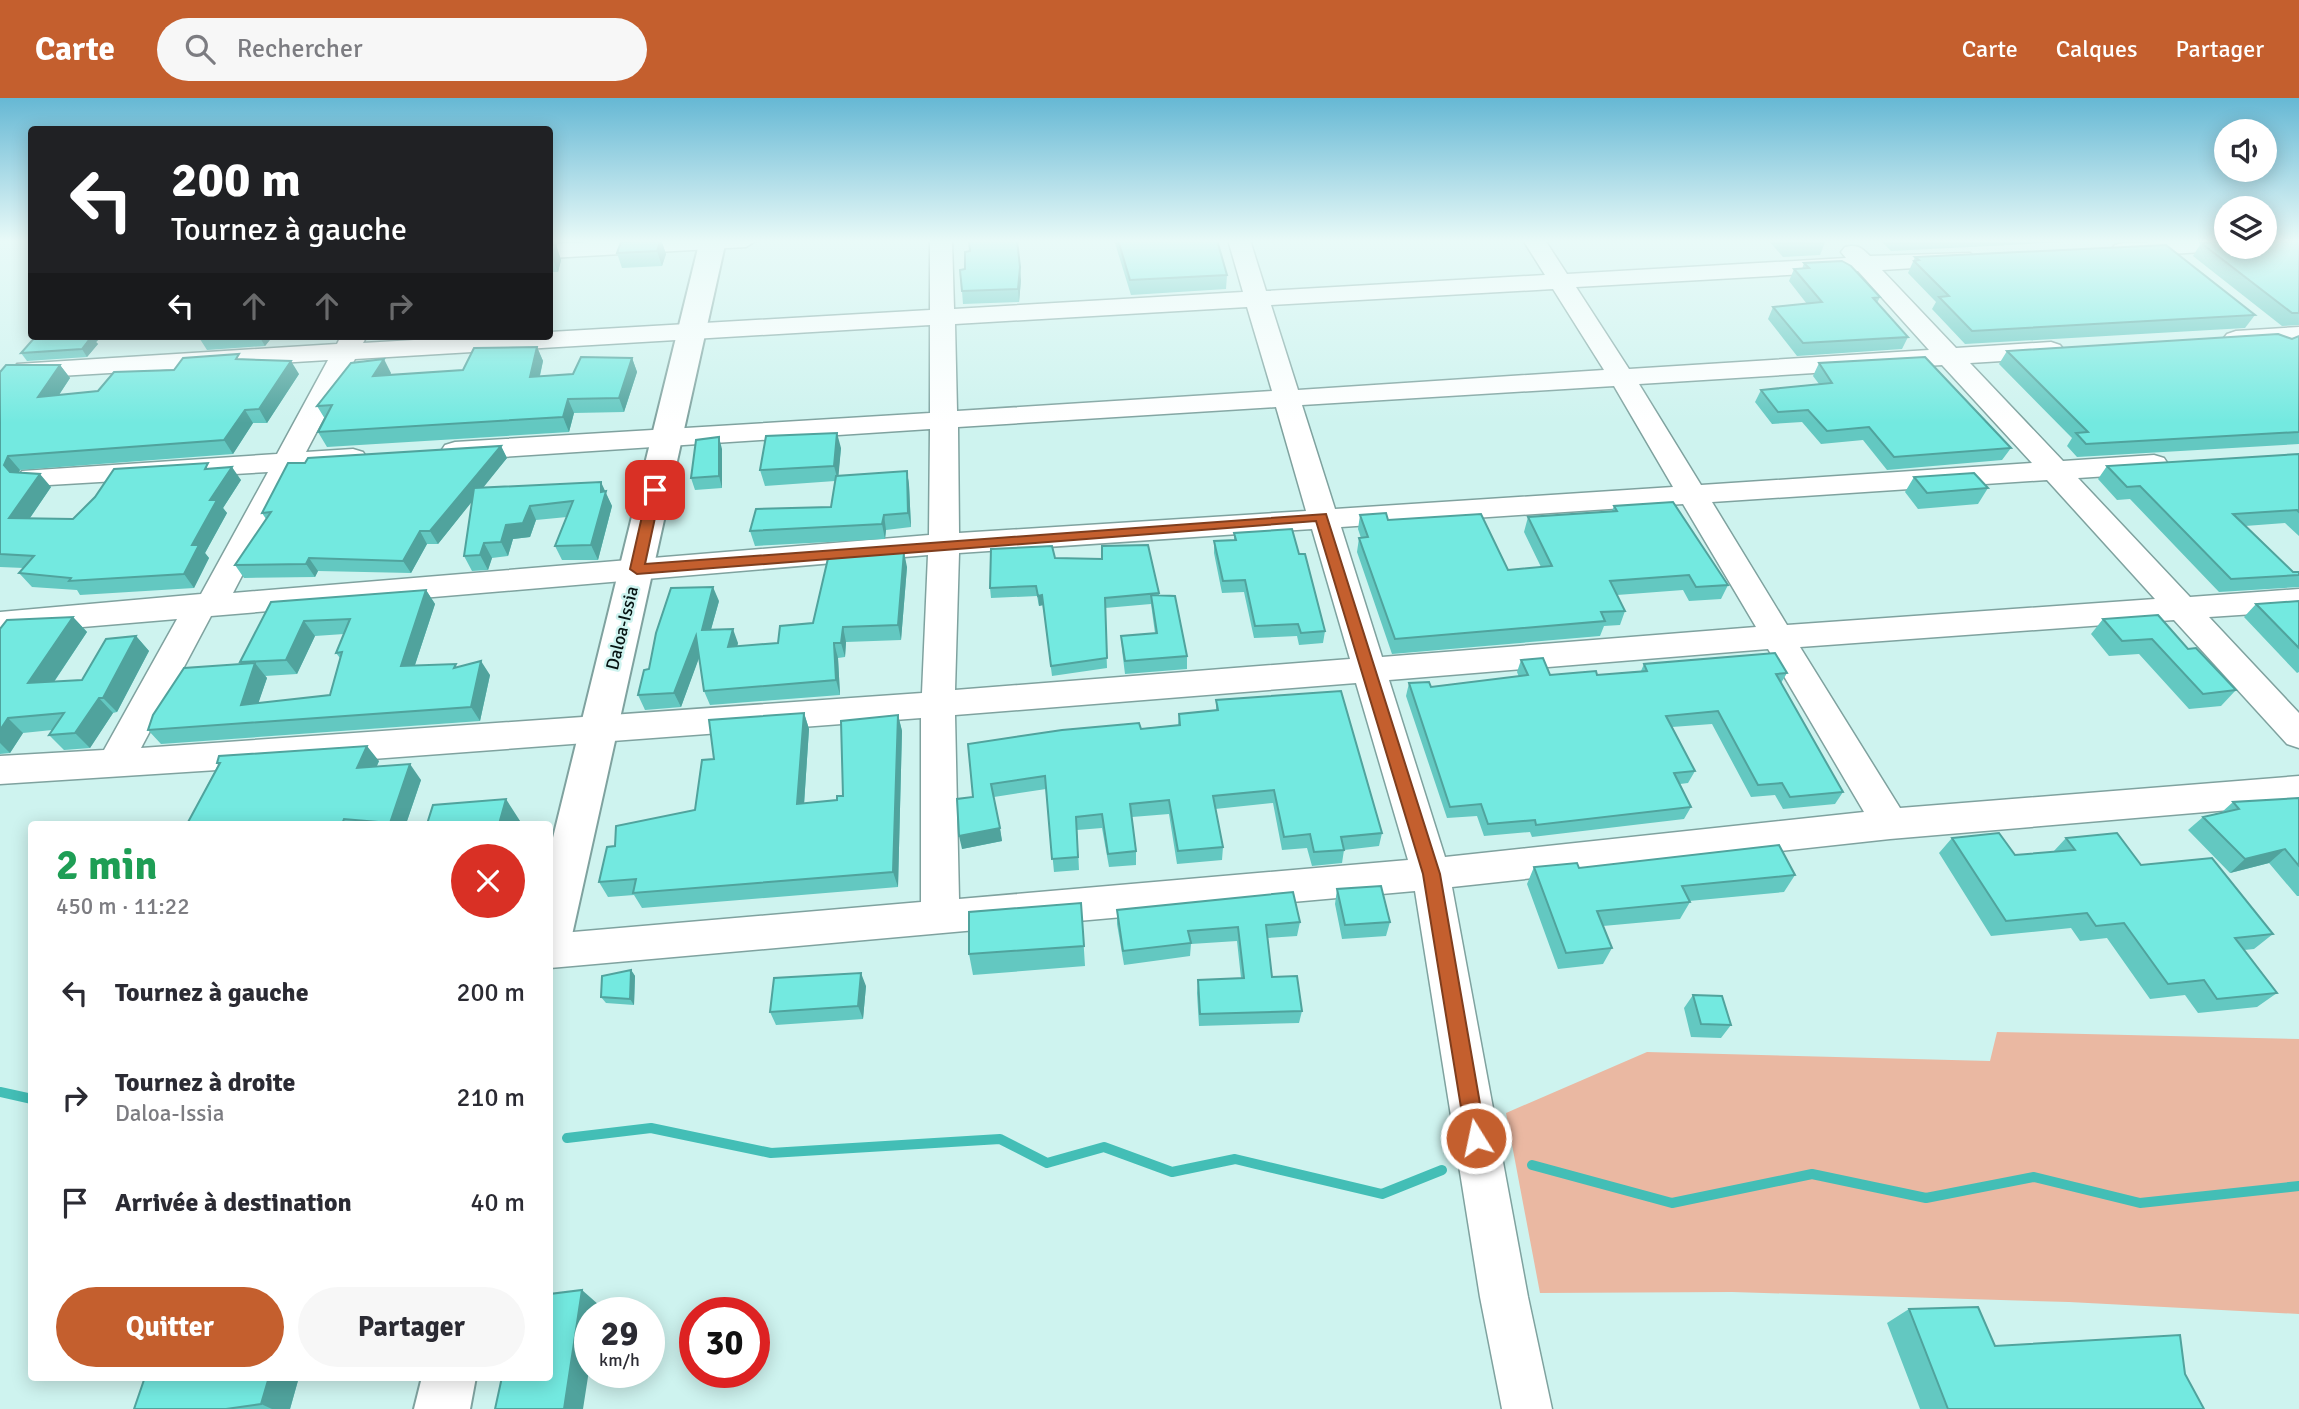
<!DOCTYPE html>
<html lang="fr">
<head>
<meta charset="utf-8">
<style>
  :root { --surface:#fff; --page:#f7f7f7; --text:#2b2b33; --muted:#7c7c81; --accent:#c45f2e }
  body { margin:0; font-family:Signika,sans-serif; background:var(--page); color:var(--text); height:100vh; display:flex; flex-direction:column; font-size:26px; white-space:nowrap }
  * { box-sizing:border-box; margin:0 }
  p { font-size:23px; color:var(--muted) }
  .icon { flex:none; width:38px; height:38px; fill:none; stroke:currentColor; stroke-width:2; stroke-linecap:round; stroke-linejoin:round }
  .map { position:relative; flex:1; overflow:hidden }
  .sheet { position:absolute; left:28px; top:723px; width:525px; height:560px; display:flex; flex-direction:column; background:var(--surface); border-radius:7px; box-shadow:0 4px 18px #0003 }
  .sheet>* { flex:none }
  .hud { position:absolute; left:28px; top:28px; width:525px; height:214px; border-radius:7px; box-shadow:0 4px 18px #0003; background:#202124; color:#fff; overflow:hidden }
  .controls { position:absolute; left:2214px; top:21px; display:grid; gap:14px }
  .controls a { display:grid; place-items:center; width:63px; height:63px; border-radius:50%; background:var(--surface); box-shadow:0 4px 18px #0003; font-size:35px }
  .speed { position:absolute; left:574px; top:1199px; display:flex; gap:14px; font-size:35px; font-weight:700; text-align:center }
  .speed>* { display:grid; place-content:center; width:91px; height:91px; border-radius:50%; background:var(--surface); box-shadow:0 4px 18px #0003; line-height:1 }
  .speed small { font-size:18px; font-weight:400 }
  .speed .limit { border:10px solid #d22; background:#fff; color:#111 }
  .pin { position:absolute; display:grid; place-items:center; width:60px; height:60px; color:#fff; margin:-30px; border-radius:14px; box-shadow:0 4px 10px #0006 }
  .me { position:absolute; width:77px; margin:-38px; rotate:350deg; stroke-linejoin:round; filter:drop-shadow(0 0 5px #0008) }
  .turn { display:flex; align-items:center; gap:24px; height:147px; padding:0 28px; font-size:32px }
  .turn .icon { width:91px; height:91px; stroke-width:2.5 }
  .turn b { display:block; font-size:49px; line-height:60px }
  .lanes { display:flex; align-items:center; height:66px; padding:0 28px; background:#0003; justify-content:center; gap:35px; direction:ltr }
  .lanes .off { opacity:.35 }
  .round { display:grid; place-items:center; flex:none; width:74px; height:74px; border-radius:37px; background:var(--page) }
  .overview { display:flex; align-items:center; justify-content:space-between; height:119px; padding:0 28px }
  h1 { font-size:42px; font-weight:700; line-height:52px; color:#1e9e55 }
  .primary-button { display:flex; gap:14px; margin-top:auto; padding:14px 28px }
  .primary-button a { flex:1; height:80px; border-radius:42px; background:var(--accent); color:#fff; font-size:28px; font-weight:700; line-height:80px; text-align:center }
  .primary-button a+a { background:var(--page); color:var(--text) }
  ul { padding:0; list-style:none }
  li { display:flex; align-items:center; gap:21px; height:105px; padding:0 28px }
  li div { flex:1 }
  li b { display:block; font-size:26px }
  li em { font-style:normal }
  header { display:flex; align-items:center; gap:42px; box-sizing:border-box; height:98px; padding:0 35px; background:var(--accent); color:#fff }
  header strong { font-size:33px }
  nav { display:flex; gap:38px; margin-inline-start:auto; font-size:24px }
  .search { width:490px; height:63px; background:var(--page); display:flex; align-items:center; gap:18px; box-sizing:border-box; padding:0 24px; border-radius:38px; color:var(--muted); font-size:26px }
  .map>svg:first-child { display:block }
</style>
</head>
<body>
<header>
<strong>Carte</strong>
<div class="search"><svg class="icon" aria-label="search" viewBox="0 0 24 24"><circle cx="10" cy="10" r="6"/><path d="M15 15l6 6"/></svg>Rechercher</div>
<nav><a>Carte</a><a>Calques</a><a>Partager</a></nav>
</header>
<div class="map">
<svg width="2299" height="1311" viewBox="0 0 2299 1311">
  <rect width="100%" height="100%" fill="#cef3ef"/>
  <path fill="#eab8a2" d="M1997 934 2299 941V1216L2069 1204 1732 1194 1540 1195 1506 1015 1647 954 1990 963Z"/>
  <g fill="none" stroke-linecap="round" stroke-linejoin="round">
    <path stroke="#43beb6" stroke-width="10" d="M0 994 32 1001
      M567 1040 651 1030 771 1055 1000 1041 1047 1065 1104 1049 1172 1074 1235 1061 1382 1096 1442 1072
      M1532 1067 1672 1105 1812 1076 1926 1100 2034 1079 2140 1105 2299 1088"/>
    <defs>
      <path id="minor" d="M630 142H757L746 149 550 160V146Z
        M930 142H952L954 211 1243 194 1228 142H1250L1266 193 1545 177 1523 142H1545L1567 176 1846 160 1841 154 1845 149C1857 146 1861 149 1870 158L1970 155 1974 160 1970 165 1962 167 1882 172 1956 250 2051 244 2060 247 2064 252 2060 257 2051 260 1970 265 2063 363 2154 357 2164 360 2168 366 2164 372 2154 375 2078 380 2190 499 2299 491V513L2209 519 2299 615V650L2287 646 2174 522 1800 549 1900 710 2299 678V706L1890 741 1452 789 1528 1199 1552 1311H1502L1480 1199 1415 793 550 870V836L921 804V620L265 669 0 686V658L104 652 177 521 0 536V514L201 496 268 374 32 388 22 385 18 379 22 373 277 356 328 262 26 280 17 278 13 272 17 266 337 246 341 238H367L363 245 482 238H550V234L930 212ZM1858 173 1929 252 1629 271 1576 189ZM1553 191 1604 272 1298 292 1271 207ZM1247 209 1272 293 957 313 955 226ZM930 227V315L455 344 445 347 441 353 445 359 455 362 930 331 929 437 233 495 297 372 363 366 367 360 363 354 353 351 306 354 355 261ZM1942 267 2032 365 1701 387 1639 286ZM1614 288 1673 389 1335 411 1302 307ZM1276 309 1306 413 959 435 958 329ZM2047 382 2155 501 1787 527 1712 404ZM1683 406 1756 529 1382 559 1341 429ZM1312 431 1350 561 955 592 959 455ZM928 457 922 595 141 650 211 518ZM1768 551 1864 714 1445 759 1389 582ZM1356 585 1408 762 959 801 955 617Z
        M2226 142V149H2236L2234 152 2123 159 2115 157 2111 152 2115 147 2123 145Z
        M2299 229V245L2236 249 2227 246 2223 241 2227 236 2236 233Z"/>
      <path id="major" d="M700 142H726L572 837 565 850 550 856V752Z
        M422 1279H476L470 1311H414Z"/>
    </defs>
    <use href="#minor" stroke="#7fa29f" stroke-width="3"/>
    <use href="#major" stroke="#7fa29f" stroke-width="4"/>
    <use href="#minor" fill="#fff" fill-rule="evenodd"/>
    <use href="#major" fill="#fff" fill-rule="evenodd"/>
  </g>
  <path fill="#63c8c1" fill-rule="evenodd" d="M661 142 666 156 662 168 622 170 617 155Z
    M1056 142H1104L1056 144Z
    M1114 142H1217L1227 177 1226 191 1131 197Z
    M1768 142H1826L1820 157 1783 159Z
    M1880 142H2106L1891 153Z
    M2299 142V227L2282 228 2193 158 2201 145Z
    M550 147H556L561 162 558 174H550Z
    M1915 159 2255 217 2245 230 1965 246 1932 211 1936 204 1908 175Z
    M1804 165 1880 199 1877 205 1908 239 1902 251 1797 258 1768 221 1773 209 1807 206 1789 183 1794 171H1802Z
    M1021 182 1019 204 963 206 962 193Z
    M36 238H102L96 244 98 246 87 259 27 263 21 255Z
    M198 238H273L265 248 207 252Z
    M2299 238V346L2077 359 2067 348 2072 340 1999 266 2007 253 2292 241Z
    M537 249 543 263 540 278 573 276 632 260 637 274 624 314 574 315 569 334 327 349 318 334 325 321 317 308 391 275 390 277 463 272Z
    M242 261 299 276 267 325H253L233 356 20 372 18 375 51 389 30 420 73 421 212 370 241 382 223 410 227 415 205 455 209 460 194 490 80 497 77 492 32 489 19 475 24 470 0 469V274L60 267 70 280 59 297 98 293 174 272Z
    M1819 265 2011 350 2002 362 1887 372 1863 342 1821 346 1802 324 1772 326 1755 304 1761 292 1819 286 1813 278Z
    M501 348 507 360 483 389 605 394 612 408 598 462H562L555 448 567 419 536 422 530 439 513 441 508 458 492 460 488 472 472 473 464 458 472 403 438 446H427L411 475 318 473 315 479 244 480 235 467 266 421 262 415 305 365Z
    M841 350 838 378 907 373 909 387 911 429 886 432 885 441 755 448 750 433 831 409 835 383 765 388 760 372Z
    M722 351V390L695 392 691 380Z
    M2299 356V438L2285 425 2245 428 2293 474H2299V489L2219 494 2130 401 2117 402 2098 381 2107 368Z
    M1914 379 1988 390 1978 406 1918 411 1905 394Z
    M1614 408 1728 487 1721 501 1689 503 1683 492 1617 497 1625 513 1620 527 1604 528 1600 538 1392 556 1357 454 1359 440H1361L1358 431 1360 417 1388 422 1508 472 1541 469 1524 434 1528 419 1612 413Z
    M1234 435 1299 456 1325 533 1323 545 1299 547 1297 538 1254 540 1244 494 1222 495 1214 455V443L1234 442Z
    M878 452V455L907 469 901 542 846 544 845 559 838 560 840 597 710 607 704 593 699 559 681 609 645 612 638 597 649 571 719 503 711 531 738 545 737 548 778 545 813 525Z
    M1055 460 1159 495V497L1187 558V571L1125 576 1122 552 1121 538 1155 535 1151 506 1105 510 1107 570 1052 578 1043 507 1039 508 1037 498 991 500 990 490Z
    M426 492 435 506 415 567 458 569 490 577 480 623 161 646 148 632 241 566 240 564 271 504ZM344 536 336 555 340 560 330 597 258 605 267 580 265 578 297 576 315 538Z
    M2299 503V574L2297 575 2244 519 2256 506Z
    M73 519 87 534 54 584 82 582 136 538 149 553 117 614 113 615 90 650 64 652 49 637 52 632 23 635 10 655 0 656V531Z
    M2103 521 2188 551 2236 592 2221 608 2189 611 2139 556 2109 558 2091 536Z
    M1521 562 1550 577H1597L1641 573 1644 566 1787 575 1781 585 1843 694 1835 706 1783 711 1775 697 1751 699 1712 626 1672 629 1695 673 1688 685 1680 686 1691 709 1684 721 1532 739 1530 734 1484 738 1477 718 1447 720 1406 598 1409 585 1431 589 1519 579 1517 574Z
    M1216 602 1382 735 1379 748 1344 752 1342 765 1312 768 1307 750 1282 752 1273 705 1215 711 1223 749 1222 762 1177 766 1169 716 1132 719 1136 753V767L1109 769 1102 730 1077 732 1079 772 1054 774 1046 691 994 699 1002 743 962 751 973 699 968 646 1178 627 1179 616 1216 612Z
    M804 615 809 631 804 706 837 702 843 698 898 617 902 633 898 789 642 810 634 797 608 799 599 784 695 712 714 661Z
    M379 663 377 668 421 682 406 726H187L218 667 217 665Z
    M2299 700V798H2297L2269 765 2230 775 2188 732 2203 719 2222 714 2233 704Z
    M1952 740 2015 757 2053 754 2066 740 2141 767 2273 836 2254 851 2244 852 2277 895 2257 909 2198 915 2185 897 2150 901 2107 840 2080 843 2071 830 1991 838 1939 755Z
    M1534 769 1579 770 1795 777 1784 794 1689 803 1690 804 1680 821 1603 828 1612 850 1603 866 1558 871 1527 786Z
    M1337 791 1390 824 1386 838 1342 841 1335 806Z
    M1081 805 1085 868 973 877 969 856Z
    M1117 812 1300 824 1297 838 1267 840 1272 879 1302 913 1299 925 1199 928 1197 895 1198 882 1241 880 1237 843 1191 846 1190 858 1124 867 1117 826Z
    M631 872 635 878 634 907 606 905 601 899Z
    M866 888 863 921 776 927 770 914Z
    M1693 897 1731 927 1721 940 1691 939 1684 910Z
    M1909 1211 1995 1248 2185 1276 2204 1311H1920L1887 1225Z
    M145 1279H299L290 1311H134Z"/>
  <path fill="#50a39d" d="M550 142H567L550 146Z
    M661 142 666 156 662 168 657 153Z
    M556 147 561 162 558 174 552 159Z
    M1020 169 1021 182 1019 204 1018 191Z
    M89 238H102L96 244 98 246 87 259 82 251Z
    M259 238H273L265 248Z
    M537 249 543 263 536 294 530 279Z
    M632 260 637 274 624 314 619 300Z
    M384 261 391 275 381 293 373 278Z
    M291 263 299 276 267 325 259 311Z
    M60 267 70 280 49 312 38 299Z
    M568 301 574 315 569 334 563 319Z
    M245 312 253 325 233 356 224 342Z
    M837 335 841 350 838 383 834 368Z
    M719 339 722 351V390L719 378Z
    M501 348 507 360 438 446 430 433Z
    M8 358 20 372 16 380 4 367Z
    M232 369 241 382 223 410 227 415 205 455 209 460 194 490 184 476 192 447 210 402Z
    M907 373 909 387 911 429 908 415Z
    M40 376 51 389 21 433 9 420Z
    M601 384 612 408 598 462 591 447 601 394Z
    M530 408 536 422 530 439 513 441 508 458 501 444 506 427Z
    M884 417 886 432 885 441 882 426Z
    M420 433 427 446 411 475 403 463Z
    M484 445 492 460 488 472 480 457Z
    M904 454 907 469 901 542 898 527Z
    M309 460 318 473 315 479 306 466Z
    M713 489 719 503 707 546 702 532Z
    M426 492 435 506 410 582 401 568Z
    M1042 497 1043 507 1039 508 1038 498Z
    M73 519 87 534 43 600 28 585Z
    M304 523 315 538 297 576 286 562Z
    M843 529 846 544 845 559 841 545Z
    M733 531 738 545 734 563 728 549Z
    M136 538 149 553 117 614 103 600Z
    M696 538 702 552 681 609 674 595Z
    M834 545 838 560 840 597 836 582Z
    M481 563 490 577 480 623 471 609Z
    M255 565 267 580 253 621 241 607Z
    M99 600 113 615 90 650 75 635Z
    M804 615 809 631 803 722 797 706Z
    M898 617 902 633 898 789 893 774Z
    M8 620 23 635 10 655 0 645V632Z
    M367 648 379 663 369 685 357 670Z
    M410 666 421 682 406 726H391L390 725Z
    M506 701 522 726H499Z
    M1000 730 1002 743 962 751 959 738Z
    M2285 751 2269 765 2230 775 2245 761Z
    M631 872 635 878 634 907 630 901Z
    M861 875 866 888 863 921 858 908Z
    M582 1192 599 1207 597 1214H590V1266L583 1311H564Z
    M269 1279H299L290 1311H272L261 1306Z"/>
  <path fill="#73e9e0" stroke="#50a39d" stroke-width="2" d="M661 142 657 153 617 155 621 144Z
    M969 142H1017L1020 169 1018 191 962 193 960 172 965 171V154L970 153Z
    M1118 142H1217L1227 177 1130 182Z
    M1787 142H1826L1789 144Z
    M2264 142H2299V215H2292L2201 145 2226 143V149H2264Z
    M550 147H556L552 159H550Z
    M2166 147 2255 217 1972 233 1939 199 1949 198 1914 163 1919 162 1915 159Z
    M1842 163 1851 168 1880 199 1873 200 1908 239 1803 245 1773 209 1822 204 1794 171 1809 170 1804 165Z
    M2278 236 2292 241 2299 238V334L2086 346 2076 335 2088 334 2007 253Z
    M36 238H92L82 251 21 255Z
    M537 249 530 279 573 276 581 259 632 260 619 300 568 301 563 319 318 334 332 307 317 308 351 265 384 261 373 278 463 272 474 250Z
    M239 256 236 261 291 263 259 311 245 312 224 342 8 358 4 367 10 374 40 376 9 420 73 421 95 399 114 371 208 365 205 371 232 369 210 402H217L192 447H199L184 476 69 483 71 480 19 475 34 458 0 456V274L6 267H60L38 299 98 293 114 274 174 272 183 260Z
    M1925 259 2011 350 1894 359 1869 329 1827 333 1808 312 1778 314 1761 292 1832 285 1819 265Z
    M837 335 834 368 760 372 766 338Z
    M719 339V378L691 380 696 342Z
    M501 348 430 433H420L403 463 309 460 306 466 235 467 271 414 262 415 288 365H305L308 360Z
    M2299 356V414L2297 412 2233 416 2293 474H2299V477L2231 481 2140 388 2127 389 2107 368Z
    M907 373 908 415 884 417 882 426 750 433 756 411 831 409 836 378Z
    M1974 375 1988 390 1927 395 1914 379Z
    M601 384V394L606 393 591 447 555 448 573 403 530 408 523 425 506 427 501 444 484 445 480 457 464 458 474 390Z
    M1673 404 1728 487 1696 489 1689 477 1610 483 1625 513 1601 514 1605 523 1395 541 1359 440 1368 439 1360 417 1386 415 1388 422 1481 416 1508 472 1552 468 1528 419 1617 413 1614 408Z
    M1292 431 1299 456H1305L1325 533 1301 535 1298 526 1255 528 1245 482 1223 483 1214 443 1236 442 1234 435Z
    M1148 447 1159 495 1105 500 1107 560 1051 568 1042 497 1038 498 1036 488 990 490 991 451 1052 448 1055 460 1102 461V448Z
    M878 452 877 455 904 454 898 527 843 529 841 545H834L836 582 704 593 696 538 674 595 638 597 644 572 649 571 656 535 671 490 713 489 702 532 733 531 728 549 778 545 780 528 813 525 829 456Z
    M426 492 401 568 456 566 454 570 481 563 471 609 148 632 153 617 184 570 255 565 241 607 330 597 342 554 336 555 350 521 304 523 286 562 240 564 271 504Z
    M1151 497 1175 498 1187 558 1125 563 1121 538 1157 535Z
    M2299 503V550L2256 506Z
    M2158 517 2188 551 2196 550 2236 592 2203 596 2152 541 2122 543 2103 521Z
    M73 519 28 585 82 582 106 541 136 538 103 600H99L75 635 49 637 64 615 8 620 0 632V531L7 522Z
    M1775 555 1787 575 1776 576 1843 694 1790 699 1782 685 1758 687 1718 613 1666 618 1695 673 1674 675 1691 709 1536 727 1535 722 1488 726 1481 706 1450 709 1409 585 1429 584 1431 589 1528 577 1521 562 1543 560 1550 577 1596 573 1597 577 1647 573 1644 566Z
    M1341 593 1382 735 1341 739 1344 752 1314 754 1310 736 1284 739 1274 692 1213 698 1223 749 1178 753 1169 702 1130 706 1136 753 1108 756 1102 716 1076 719 1078 759 1052 761 1045 678 991 686 1000 730 959 738 957 701 973 699 968 646 1062 632 1139 625 1141 631 1180 627 1179 616 1218 612 1216 602Z
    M804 615 797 706 837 702V698H843L841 623 898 617 893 774 633 795 636 781 599 784 607 749 615 748 616 728 695 712 702 662 714 661 709 622Z
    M367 648 357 670 410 666 390 725 344 721 342 726H187L220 665H217L219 658Z
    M2299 700V768L2285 751 2245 761 2203 719 2239 711 2233 704Z
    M506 701 499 726H427L433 707Z
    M1999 735 2015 757 2075 752 2066 740 2117 735 2141 767 2212 760 2273 836 2235 840 2277 895 2217 901 2204 882 2168 886 2124 825 2096 828 2087 815 2006 823 1952 740Z
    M1779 747 1795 777 1682 788 1690 804 1597 813 1612 850 1566 855 1534 769 1577 765 1579 770Z
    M1381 788 1390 824 1345 827 1337 791Z
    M1293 794 1300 824 1266 827 1272 879 1297 878 1302 913 1200 916 1198 882 1244 880 1238 829 1188 833 1191 845 1123 853 1117 812Z
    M1081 805 1084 848 969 856V814Z
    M631 872 630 901 601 899 602 878Z
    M861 875 858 908 770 914 774 880Z
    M1693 897 1722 898 1731 927 1701 926Z
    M582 1192 564 1311H495L502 1279H550V1196Z
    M1978 1209 1995 1248 2180 1237 2185 1276 2204 1311H1948L1909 1211Z
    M145 1279H269L261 1306 226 1311H134Z"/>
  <linearGradient id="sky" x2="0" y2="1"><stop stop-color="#66b8d4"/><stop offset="0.44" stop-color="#e9faf8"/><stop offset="1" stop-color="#e9faf8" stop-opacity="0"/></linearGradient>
  <rect width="2299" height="325" fill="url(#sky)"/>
  <path fill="#c45f2e" stroke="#7f3e1e" stroke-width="2" d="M655 388 661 392 645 466 1326 416 1440 776 1486 1040 1484 1047 1476 1050 1469 1047 1466 1040 1423 776 1316 423 637 476 630 471 648 392Z"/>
  <g text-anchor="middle" stroke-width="5" stroke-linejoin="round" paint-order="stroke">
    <g font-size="18" fill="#061312" stroke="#cef3ef">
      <text transform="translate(622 530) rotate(-76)" y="6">Daloa-Issia</text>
    </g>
  </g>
</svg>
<div class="controls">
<a><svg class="icon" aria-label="sound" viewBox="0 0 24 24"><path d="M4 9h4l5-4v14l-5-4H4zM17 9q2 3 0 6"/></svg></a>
<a><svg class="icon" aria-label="layers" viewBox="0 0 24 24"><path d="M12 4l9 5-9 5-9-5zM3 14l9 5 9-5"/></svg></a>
</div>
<div class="speed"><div>29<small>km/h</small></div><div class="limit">30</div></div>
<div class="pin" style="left:655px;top:392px;background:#d93025"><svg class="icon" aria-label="arrive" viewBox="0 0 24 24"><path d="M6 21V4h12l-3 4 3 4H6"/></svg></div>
<svg class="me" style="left:1476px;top:1040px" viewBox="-20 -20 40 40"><circle r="17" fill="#c45f2e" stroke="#fff" stroke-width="3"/><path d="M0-11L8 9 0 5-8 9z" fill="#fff"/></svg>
<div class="hud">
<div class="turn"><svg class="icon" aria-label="left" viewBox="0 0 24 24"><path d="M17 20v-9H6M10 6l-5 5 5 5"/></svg><div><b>200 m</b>Tournez à gauche</div></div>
<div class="lanes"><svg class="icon" aria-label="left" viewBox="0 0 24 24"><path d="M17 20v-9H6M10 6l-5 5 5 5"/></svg><svg class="icon off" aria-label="ahead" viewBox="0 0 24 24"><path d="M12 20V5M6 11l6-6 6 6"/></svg><svg class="icon off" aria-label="ahead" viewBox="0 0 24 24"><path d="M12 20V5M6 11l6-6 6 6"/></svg><svg class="icon off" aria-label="right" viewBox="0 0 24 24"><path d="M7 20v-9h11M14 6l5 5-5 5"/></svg></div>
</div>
<section class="sheet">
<div class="overview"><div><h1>2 min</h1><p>450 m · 11:22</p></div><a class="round" style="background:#d93025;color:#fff"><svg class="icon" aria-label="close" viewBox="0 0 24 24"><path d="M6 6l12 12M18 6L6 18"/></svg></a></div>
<ul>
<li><svg class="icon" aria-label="left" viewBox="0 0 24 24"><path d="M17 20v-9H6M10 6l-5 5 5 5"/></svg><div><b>Tournez à gauche</b></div><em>200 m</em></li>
<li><svg class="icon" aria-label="right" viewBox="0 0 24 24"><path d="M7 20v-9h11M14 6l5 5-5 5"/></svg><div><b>Tournez à droite</b><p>Daloa-Issia</p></div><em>210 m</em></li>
<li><svg class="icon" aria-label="arrive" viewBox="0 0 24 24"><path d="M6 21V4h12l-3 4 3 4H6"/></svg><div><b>Arrivée à destination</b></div><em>40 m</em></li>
</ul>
<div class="primary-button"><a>Quitter</a><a>Partager</a></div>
</section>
</div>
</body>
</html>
